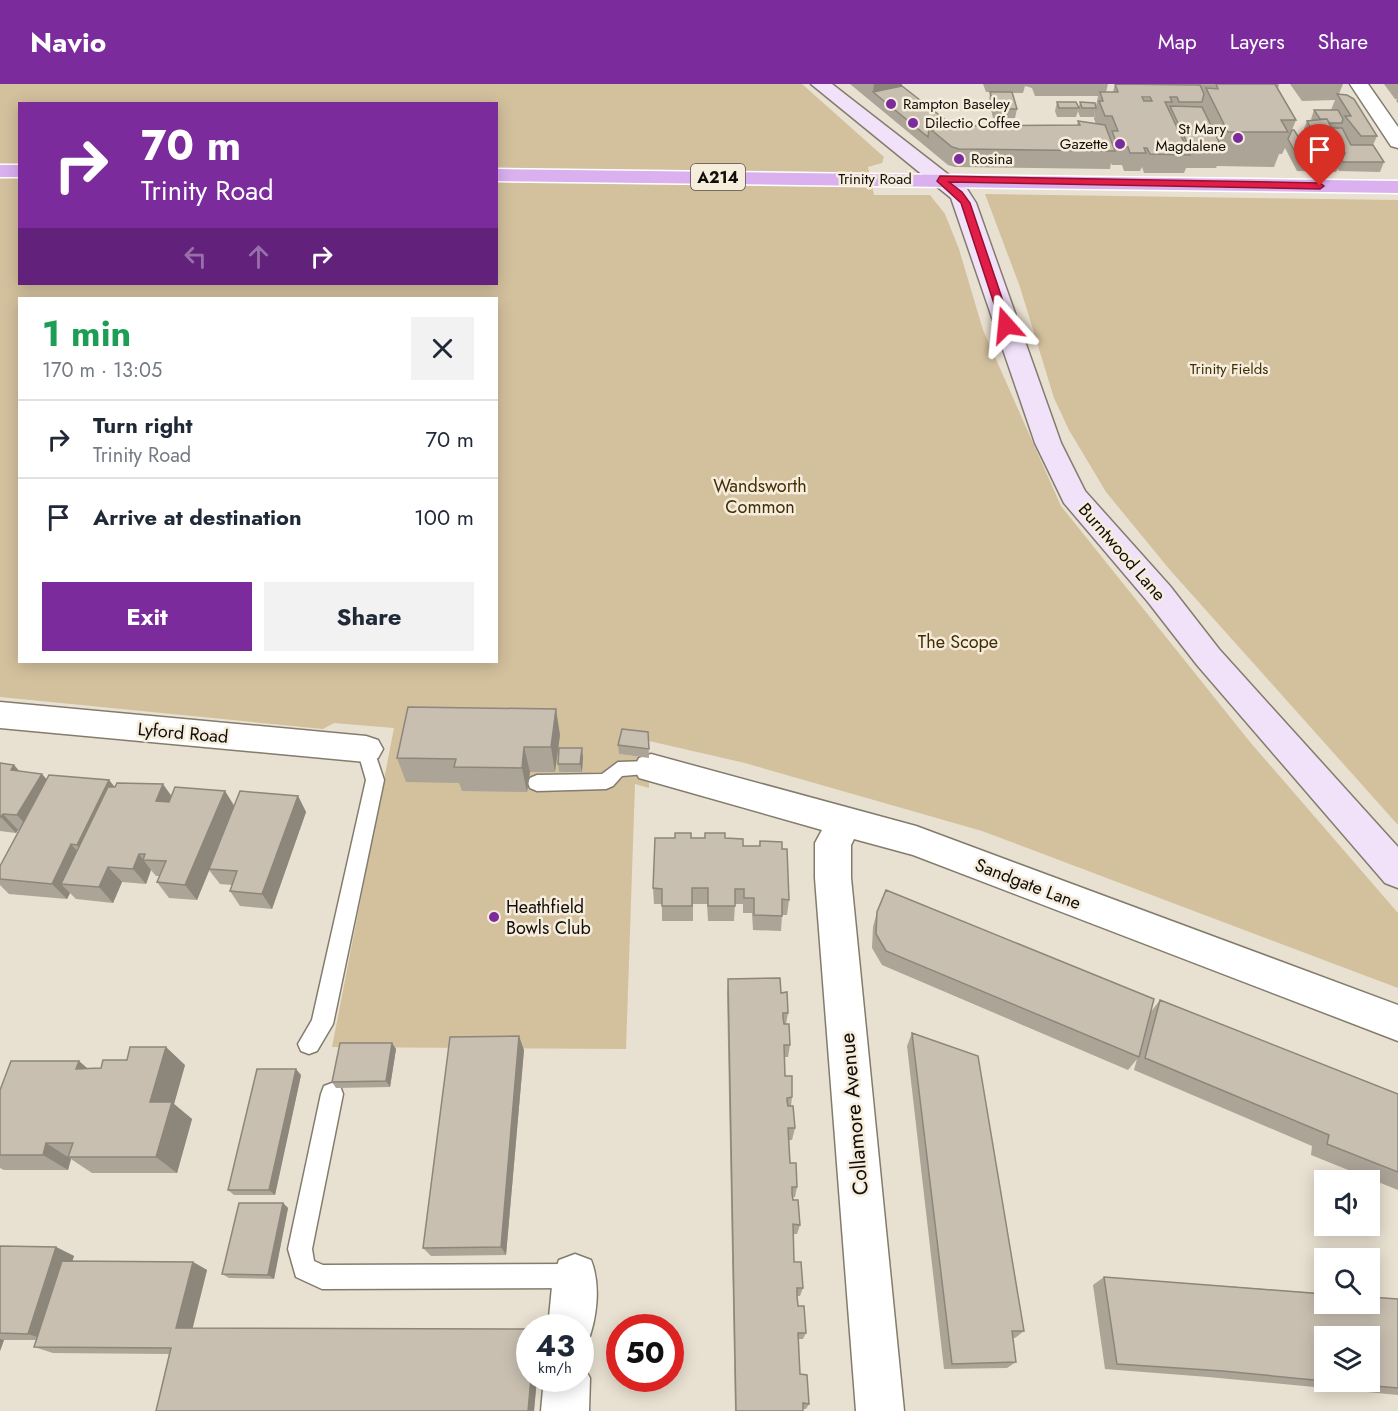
<!DOCTYPE html>
<html lang="en">
<head>
<meta charset="utf-8">
<style>
  :root { --surface:#fff; --page:#f2f2f3; --text:#1f2937; --muted:#747a83; --line:#e0e1e3; --accent:#7b2b9c }
  body { margin:0; font-family:Jost,sans-serif; background:var(--page); color:var(--text); height:100vh; display:flex; flex-direction:column; font-size:22px; white-space:nowrap }
  * { box-sizing:border-box; margin:0 }
  p { font-size:20px; color:var(--muted) }
  .icon { flex:none; width:33px; height:33px; fill:none; stroke:currentColor; stroke-width:2; stroke-linecap:round; stroke-linejoin:round }
  .map { position:relative; flex:1; overflow:hidden }
  .details { position:absolute; left:18px; top:213px; width:480px; height:366px; display:flex; flex-direction:column; background:var(--surface); border-radius:0px; box-shadow:0 3px 15px #0003 }
  .details>* { flex:none }
  .banner { position:absolute; left:18px; top:18px; width:480px; height:183px; border-radius:0px; box-shadow:0 3px 15px #0003; background:#7b2b9c; color:#fff; overflow:hidden }
  .fabs { position:absolute; left:1314px; top:1086px; display:grid; gap:12px }
  .fabs a { display:grid; place-items:center; width:66px; height:66px; border-radius:0px; background:var(--surface); box-shadow:0 3px 15px #0003; font-size:30px }
  .speed { position:absolute; left:516px; top:1230px; display:flex; gap:12px; font-size:30px; font-weight:700; text-align:center }
  .speed>* { display:grid; place-content:center; width:78px; height:78px; border-radius:50%; background:var(--surface); box-shadow:0 3px 15px #0003; line-height:1 }
  .speed small { font-size:15px; font-weight:400 }
  .speed .limit { border:9px solid #d22; background:#fff; color:#111 }
  .pin { position:absolute; display:grid; place-items:center; width:51px; height:51px; color:#fff; margin:-62px -26px; border-radius:50% 50% 50% 0; rotate:-45deg; box-shadow:0 0 6px #0007 }
  .pin .icon { rotate:45deg }
  .me { position:absolute; width:66px; margin:-33px; rotate:342deg; stroke-linejoin:round; filter:drop-shadow(0 0 4px #0008) }
  .turn { display:flex; align-items:center; gap:21px; height:126px; padding:0 24px; font-size:27px }
  .turn .icon { width:78px; height:78px; stroke-width:2.5 }
  .turn b { display:block; font-size:42px; line-height:51px }
  .lanes { display:flex; align-items:center; height:57px; padding:0 24px; background:#0003; justify-content:center; gap:30px; direction:ltr }
  .lanes .off { opacity:.35 }
  .round { display:grid; place-items:center; flex:none; width:63px; height:63px; border-radius:0px; background:var(--page) }
  .headline { display:flex; align-items:center; justify-content:space-between; height:102px; padding:0 24px }
  h1 { font-size:36px; font-weight:700; line-height:45px; color:#1e9e55 }
  .cta { display:flex; gap:12px; margin-top:auto; padding:12px 24px }
  .cta a { flex:1; height:69px; border-radius:0px; background:var(--accent); color:#fff; font-size:24px; font-weight:700; line-height:69px; text-align:center }
  .cta a+a { background:var(--page); color:var(--text) }
  ul { padding:0; list-style:none }
  li { display:flex; align-items:center; gap:18px; height:78px; padding:0 24px; border-top:2px solid var(--line) }
  li div { flex:1 }
  li b { display:block; font-size:22px }
  li em { font-style:normal }
  header { display:flex; align-items:center; gap:36px; box-sizing:border-box; height:84px; padding:0 30px; background:var(--accent); color:#fff }
  header strong { font-size:28px }
  nav { display:flex; gap:33px; margin-inline-start:auto; font-size:21px }
  .map>svg:first-child { display:block }
</style>
</head>
<body>
<header>
<strong>Navio</strong>
<nav><a>Map</a><a>Layers</a><a>Share</a></nav>
</header>
<div class="map">
<svg width="1398" height="1327" viewBox="0 0 1398 1327">
  <rect width="100%" height="100%" fill="#e8e0d0"/>
  <path fill="#d3c09d" fill-rule="evenodd" d="M0 0H802L884 73 882 79 868 83 874 111H930L945 130 959 165 983 246 1061 422 1250 658 1398 829V904L982 747 745 679 649 657 623 654 619 670 649 674V704L635 700 626 965 332 963 394 644 334 639 323 645 0 613ZM20 20H496V200H20ZM20 214H496V578H20Z
    M985 110 1398 116V741L1170 486 1106 408 1069 346 1054 314 1020 203Z"/>
  <g fill="none" stroke-linecap="round" stroke-linejoin="round">
    <defs>
      <path id="service" d="M366 658 372 660 384 696 333 940 317 967 309 970 301 967 298 960 312 936 366 696 357 665 360 660Z
        M651 677 657 679 660 684 657 689 622 692 613 702 606 705 537 707 530 704 528 699 530 694 537 691 602 690 618 678Z
        M332 999 340 1002 343 1010 312 1165 314 1177 323 1181 575 1180 584 1183 587 1192 584 1201 575 1204 322 1205 296 1193 288 1165 321 1010 324 1002Z"/>
      <path id="minor" d="M1350 0H1368L1398 43V64L1391 62Z
        M0 618 366 652 378 656 383 665 378 674 366 678 0 644Z
        M651 670 916 742 1398 921V957L913 771 854 755 851 761V794L904 1327H856L815 794V759L822 746 639 694 634 684 639 674Z
        M575 1170 591 1176C601 1201 597 1235 587 1260L580 1263V1244H548L553 1192 559 1176Z
        M580 1276 590 1294 589 1327H541L544 1294H580Z"/>
      <path id="secondary" d="M811 0H832L967 105 976 119 1061 359 1085 407 1170 502 1219 565 1398 763V804L1385 799 1197 581 1148 518 1064 419 1035 359 951 114Z"/>
      <path id="trunk" d="M0 81H20V93H0Z
        M496 85 1398 97V109L496 97Z"/>
    </defs>
    <use href="#service" stroke="#837c6d" stroke-width="3"/>
    <use href="#minor" stroke="#837c6d" stroke-width="3"/>
    <use href="#secondary" stroke="#837c6d" stroke-width="3"/>
    <use href="#trunk" stroke="#fff" stroke-width="3"/>
    <use href="#service" fill="#fff" fill-rule="evenodd"/>
    <use href="#minor" fill="#fff" fill-rule="evenodd"/>
    <use href="#secondary" fill="#f1e1f9" fill-rule="evenodd"/>
    <use href="#trunk" fill="#dab0ef" fill-rule="evenodd"/>
  </g>
  <path fill="#aca497" fill-rule="evenodd" d="M850 0H902V2L950 42 1077 41 1078 37 1096 40 1094 35 1095 27 1094 33H1080L1078 27 1080 18 1096 22 1098 12H1035L1032 4 1025 2 1023 9H1012L1017 25 1015 34H993L989 17 990 8H994H986L983 0H1108L1106 8H1113L1115 0H1279L1278 5 1296 36 1292 46 1303 62 1300 55 1307 37 1312 36 1311 35 1314 26H1331L1335 16 1302 17 1290 0H1343L1339 10 1377 52 1373 61 1384 78 1380 88 1339 87 1338 85 1336 88 1297 87 1285 64 1282 70H1279L1274 83 1217 82 1216 84H1186L1184 89H1144L1142 83 1140 87H1124L1122 81H1112L1111 79 1110 85 955 83 948 81ZM1142 13H1150L1151 14H1143Z
    M1384 0H1398V19L1396 17 1397 15H1395Z
    M1057 18 1079 24 1076 33H1057L1055 27Z
    M648 648 649 674 619 670 618 661Z
    M560 651 555 688H530L527 708 462 707 459 699 406 698 397 674Z
    M583 673 582 688H559L558 680Z
    M0 679 14 681 19 687 47 696H109L115 703 171 712 225 707 234 721 298 712 306 728 272 825 240 822 230 807 232 801 220 800 209 786 197 816 169 814 157 798 160 792H156L151 786 146 800 122 798 113 819 76 815 70 809 67 815 9 810 0 801V782L19 746H18L16 749 0 747Z
    M691 754H725L743 762H759L760 757 782 765 789 816 787 831H782L781 847 753 846 752 829H743V820H735L734 837H708L707 820H693V837H662V820H654L653 804Z
    M877 828 1150 929 1160 916 1398 1010V1106L1311 1071 1312 1062 1134 986 1137 975 1128 986 882 881 872 864 873 843Z
    M728 895 781 909 788 929 786 940 790 961 788 973H785V992L792 1013 791 1022 795 1044 792 1056H789L790 1079 797 1103 795 1113H793L800 1141 797 1150H793L794 1178 803 1204 800 1212H797L798 1222 806 1249 803 1255H798L800 1290 809 1320 806 1325H803V1327H735L727 909Z
    M912 949 1024 1247 1015 1254H1013L1016 1278 1007 1284 944 1285 907 962Z
    M392 959 396 965 390 1003 336 1004 332 998Z
    M524 966 506 1171 431 1172 423 1164Z
    M185 981 174 1020 192 1035 177 1089H92L71 1075 68 1086H4L0 1084V1006L88 985Z
    M301 991 275 1111H234L228 1106Z
    M283 1119 288 1124 274 1195 229 1194 222 1190Z
    M0 1162 56 1163 74 1172 72 1177 193 1178 207 1186 192 1244 537 1294 534 1327H156L169 1270 53 1269 34 1263 37 1256H4L0 1267Z
    M1104 1193 1398 1215V1311L1208 1293 1105 1285 1093 1201ZM1324 1252 1370 1298H1324Z"/>
  <path fill="#8c867b" d="M874 0H902L900 11 873 8Z
    M556 625 560 651 555 688 551 663Z
    M524 663 530 688 527 708 522 684Z
    M582 664 583 673 582 688 580 680Z
    M14 681 29 698 11 686Z
    M42 690 56 706 32 748 17 731Z
    M109 696 122 713 90 777 77 761Z
    M163 700 175 717 168 733 156 717Z
    M225 707 235 724 197 816 185 801Z
    M298 712 306 728 272 825 262 810Z
    M3 730 18 746 16 749 1 733Z
    M71 760 85 776 61 800 70 809 67 815 52 800Z
    M139 770 151 786 146 800 133 785Z
    M108 783 122 798 113 819 99 803Z
    M519 952 524 966 506 1171 501 1163Z
    M392 959 396 965 390 1003 386 997Z
    M166 963 185 981 174 1020 192 1035 177 1089 156 1073 150 1018Z
    M79 977 101 996 76 985Z
    M296 985 301 991 275 1111 269 1106Z
    M46 1059 71 1075 68 1086 43 1071Z
    M283 1119 288 1124 274 1195 268 1191Z
    M56 1163 74 1172 47 1256 28 1250Z
    M193 1178 207 1186 191 1251 176 1244Z
    M0 1255 4 1256 0 1267Z
    M531 1294H537L534 1327H528Z"/>
  <path fill="#c8bfb0" stroke="#8c867b" stroke-width="1.5" fill-rule="evenodd" d="M1115 0 1200 1 1204 10 1202 18H1179L1177 13H1170L1172 18H1165L1190 71 1150 70 1147 64H1144L1146 69H1130L1128 63H1118L1112 47H1118L1112 32H1105L1099 17H1103L1100 8H1118ZM1142 13H1150L1152 17H1144Z
    M1216 0H1275L1296 36H1281L1288 48H1228L1206 4 1218 5Z
    M902 2 947 37 945 38 950 42H938L929 44 928 53 873 8Z
    M990 8H1012L1017 25H995Z
    M1337 10 1347 11 1354 15 1377 52H1361L1345 32H1351Z
    M1057 18H1076L1079 24H1059Z
    M1080 18 1095 19 1096 24H1082Z
    M1170 22 1202 23 1223 66 1190 65Z
    M1314 26H1338L1343 35 1342 39H1329L1327 35H1320Z
    M1327 35 1345 69H1324L1307 37Z
    M1078 37 1105 41 1115 67 959 65 952 63 929 44 938 42 1080 41Z
    M1331 44H1342L1351 61H1373L1384 78H1343L1342 76 1345 69Z
    M1292 46H1294L1304 62H1311L1320 78H1301L1288 55Z
    M408 623 556 625 551 663H524L522 684 454 683 456 675 397 674Z
    M622 645 648 648 649 665 618 661Z
    M559 664H582L580 680H558Z
    M0 679 14 681 11 686 42 690 17 731 3 730 1 733H0Z
    M49 691 109 696 77 761 71 760 52 800 0 795V782Z
    M117 699 163 700 156 717 169 718 175 703 225 707 185 801 157 798 166 777 143 776 145 770H139L133 785 108 783 99 803 61 800 108 703H115Z
    M240 707 298 712 262 810 230 807 237 787 209 785Z
    M675 749H691V754H705V749H725V754L743 755V762H760V757L782 758V765H787L789 816 782 815V832L754 831V814H744V805H735V822H708V804H692V822H662V805L653 804 655 754H675Z
    M886 806 1154 915 1139 973 886 867 876 850 877 828Z
    M780 894 781 909 787 908 788 929H783V933L784 940H789L790 961H784L785 992H792V1013L787 1014V1017L788 1022H793L795 1044H788L790 1079H796L797 1103H792V1110L793 1116H798L800 1141 793 1140 794 1178H801L803 1204H797V1212L798 1222H804L806 1249H798L800 1290 807 1291 809 1320 803 1319V1327H736L728 895Z
    M1160 916 1398 1010V1088L1327 1060 1329 1051 1145 974Z
    M912 949 978 972 1024 1247H1012L1016 1278 952 1280Z
    M519 952 501 1163 423 1164 450 953Z
    M340 959H392L386 997 332 998Z
    M130 963H166L150 1018H172L156 1073H68L73 1059H46L43 1071H0V1006L11 977H79L76 985 101 984 103 976H127Z
    M257 985H296L269 1106H228Z
    M239 1119H283L268 1191 222 1190Z
    M0 1162 56 1163 28 1250 0 1249Z
    M62 1177 193 1178 176 1244 530 1245V1294H531L528 1327H156L171 1264 34 1263Z
    M1104 1193 1324 1210V1220H1370V1213L1398 1215V1304L1331 1298H1370V1252H1324V1297L1223 1287 1117 1280Z"/>
  <path fill="#e11d48" stroke="#92132f" stroke-width="1.5" d="M940 92 1320 99 1324 102 1320 105 949 98 962 108 970 119 1011 241 1006 244 1001 241 961 119 937 97Z"/>
  <g fill="#7b2b9c" stroke="#f6eddd" stroke-width="2">
    <circle cx="891" cy="20" r="6"/>
    <circle cx="913" cy="39" r="6"/>
    <circle cx="1238" cy="54" r="6"/>
    <circle cx="1120" cy="60" r="6"/>
    <circle cx="959" cy="75" r="6"/>
    <circle cx="494" cy="833" r="6"/>
  </g>
  <g text-anchor="middle" stroke-width="5" stroke-linejoin="round" paint-order="stroke">
    <g font-size="15" fill="#110e09" stroke="#f6eddd" text-anchor="start">
      <text x="903" y="25">Rampton Baseley</text>
      <text x="925" y="44">Dilectio Coffee</text>
      <text x="1226" y="50" text-anchor="end">St Mary<tspan x="1226" dy="17">Magdalene</tspan></text>
      <text x="1108" y="65" text-anchor="end">Gazette</text>
      <text x="971" y="80">Rosina</text>
    </g>
    <g font-size="15" fill="#110e09" stroke="#f6eddd">
      <text x="875" y="100">Trinity Road</text>
    </g>
    <g font-size="15" fill="#402e05" stroke="#f6eddd">
      <text x="1229" y="290">Trinity Fields</text>
    </g>
    <rect fill="#f6eddd" stroke="#565149" stroke-width="1.5" x="691" y="80" width="54" height="26" rx="4.5"/>
    <g font-size="16" font-weight="bold" fill="#110e09">
      <text x="718" y="99">A214</text>
    </g>
    <g font-size="18" fill="#402e05" stroke="#f6eddd">
      <text x="760" y="408">Wandsworth<tspan x="760" dy="21">Common</tspan></text>
      <text x="958" y="564">The Scope</text>
    </g>
    <g font-size="18" fill="#110e09" stroke="#f6eddd">
      <text transform="translate(1122 468) rotate(49)" y="6">Burntwood Lane</text>
      <text transform="translate(183 649) rotate(5)" y="6">Lyford Road</text>
      <text transform="translate(1028 800) rotate(21)" y="6">Sandgate Lane</text>
    </g>
    <g font-size="18" fill="#110e09" stroke="#f6eddd" text-anchor="start">
      <text x="506" y="829">Heathfield<tspan x="506" dy="21">Bowls Club</tspan></text>
    </g>
    <g font-size="21" fill="#110e09" stroke="#f6eddd">
      <text transform="translate(854 1030) rotate(-95)" y="7">Collamore Avenue</text>
    </g>
  </g>
</svg>
<div class="fabs">
<a><svg class="icon" aria-label="sound" viewBox="0 0 24 24"><path d="M4 9h4l5-4v14l-5-4H4zM17 9q2 3 0 6"/></svg></a>
<a><svg class="icon" aria-label="search" viewBox="0 0 24 24"><circle cx="10" cy="10" r="6"/><path d="M15 15l6 6"/></svg></a>
<a><svg class="icon" aria-label="layers" viewBox="0 0 24 24"><path d="M12 4l9 5-9 5-9-5zM3 14l9 5 9-5"/></svg></a>
</div>
<div class="speed"><div>43<small>km/h</small></div><div class="limit">50</div></div>
<div class="pin" style="left:1320px;top:102px;background:#d93025"><svg class="icon" aria-label="arrive" viewBox="0 0 24 24"><path d="M6 21V4h12l-3 4 3 4H6"/></svg></div>
<svg class="me" style="left:1006px;top:241px" viewBox="-20 -20 40 40"><path d="M0-17L14 15 0 8-14 15z" fill="#e11d48" stroke="#fff" stroke-width="4"/></svg>
<div class="banner">
<div class="turn"><svg class="icon" aria-label="right" viewBox="0 0 24 24"><path d="M7 20v-9h11M14 6l5 5-5 5"/></svg><div><b>70 m</b>Trinity Road</div></div>
<div class="lanes"><svg class="icon off" aria-label="left" viewBox="0 0 24 24"><path d="M17 20v-9H6M10 6l-5 5 5 5"/></svg><svg class="icon off" aria-label="ahead" viewBox="0 0 24 24"><path d="M12 20V5M6 11l6-6 6 6"/></svg><svg class="icon" aria-label="right" viewBox="0 0 24 24"><path d="M7 20v-9h11M14 6l5 5-5 5"/></svg></div>
</div>
<section class="details">
<div class="headline"><div><h1>1 min</h1><p>170 m · 13:05</p></div><a class="round"><svg class="icon" aria-label="close" viewBox="0 0 24 24"><path d="M6 6l12 12M18 6L6 18"/></svg></a></div>
<ul>
<li><svg class="icon" aria-label="right" viewBox="0 0 24 24"><path d="M7 20v-9h11M14 6l5 5-5 5"/></svg><div><b>Turn right</b><p>Trinity Road</p></div><em>70 m</em></li>
<li><svg class="icon" aria-label="arrive" viewBox="0 0 24 24"><path d="M6 21V4h12l-3 4 3 4H6"/></svg><div><b>Arrive at destination</b></div><em>100 m</em></li>
</ul>
<div class="cta"><a>Exit</a><a>Share</a></div>
</section>
</div>
</body>
</html>
